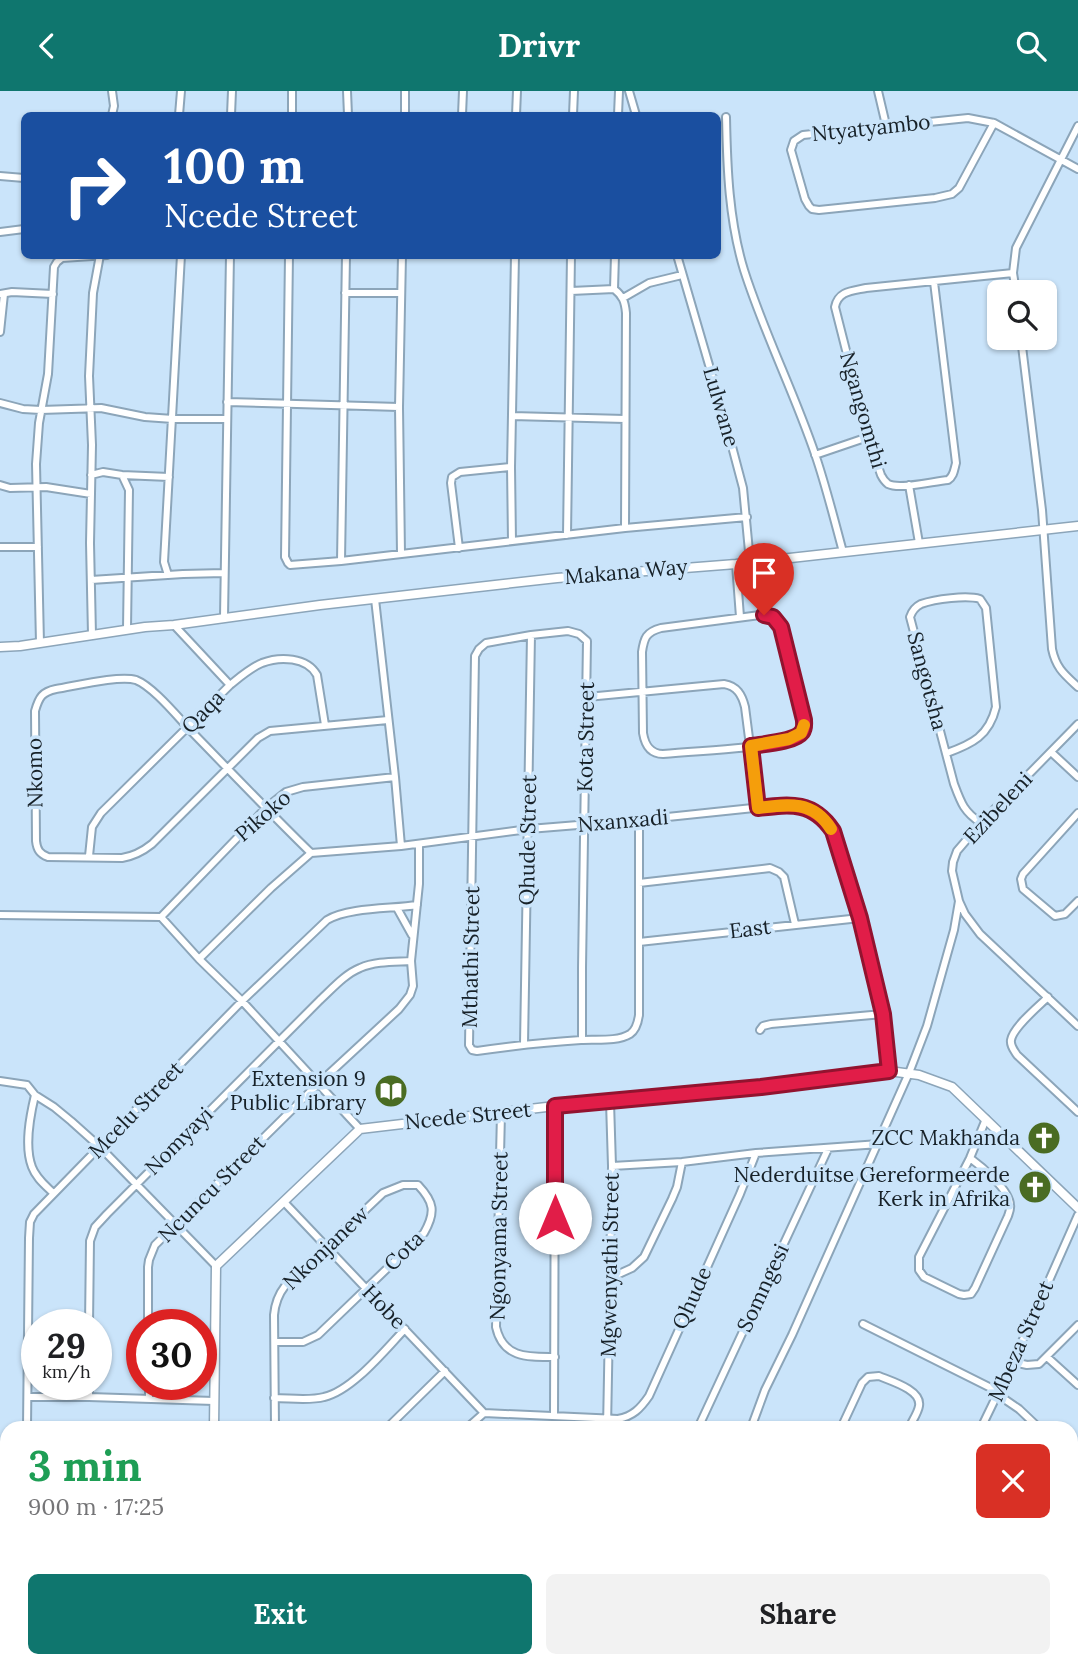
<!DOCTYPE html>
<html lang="en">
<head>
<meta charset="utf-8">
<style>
  :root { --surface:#fff; --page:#f2f2f2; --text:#202124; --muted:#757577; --accent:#0f766e }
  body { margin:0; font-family:Lora,serif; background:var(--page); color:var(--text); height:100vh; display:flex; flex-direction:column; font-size:26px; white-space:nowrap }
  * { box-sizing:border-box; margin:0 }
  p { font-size:23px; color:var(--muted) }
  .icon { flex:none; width:38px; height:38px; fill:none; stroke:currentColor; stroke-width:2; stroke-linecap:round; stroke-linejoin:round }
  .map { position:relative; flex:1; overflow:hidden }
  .panel { position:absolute; left:0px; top:1330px; width:1078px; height:247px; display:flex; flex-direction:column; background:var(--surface); border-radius:21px 21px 0 0; box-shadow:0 2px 5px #0004 }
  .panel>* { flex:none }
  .banner { position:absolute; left:21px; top:21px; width:700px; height:147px; border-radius:10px; box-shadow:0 2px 5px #0004; background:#1a4fa0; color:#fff; overflow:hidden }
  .buttons { position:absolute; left:987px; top:189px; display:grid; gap:14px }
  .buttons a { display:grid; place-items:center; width:70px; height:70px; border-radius:10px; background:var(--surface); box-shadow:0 2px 5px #0004; font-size:35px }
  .speed { position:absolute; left:21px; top:1218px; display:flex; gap:14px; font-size:35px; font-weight:700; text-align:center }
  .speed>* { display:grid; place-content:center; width:91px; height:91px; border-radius:50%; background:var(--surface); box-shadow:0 2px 5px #0004; line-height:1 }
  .speed small { font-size:18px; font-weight:400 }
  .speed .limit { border:10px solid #d22; background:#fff; color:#111 }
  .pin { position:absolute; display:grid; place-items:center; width:60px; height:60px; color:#fff; margin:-72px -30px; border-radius:50% 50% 50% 0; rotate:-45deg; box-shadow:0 0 7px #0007 }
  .pin .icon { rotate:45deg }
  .me { position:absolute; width:77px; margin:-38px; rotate:0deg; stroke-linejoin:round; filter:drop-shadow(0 0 5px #0008) }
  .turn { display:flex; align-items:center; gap:24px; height:147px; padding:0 28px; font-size:32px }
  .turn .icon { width:91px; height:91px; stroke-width:2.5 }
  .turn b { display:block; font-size:49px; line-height:60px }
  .round { display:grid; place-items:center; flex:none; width:74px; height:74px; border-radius:10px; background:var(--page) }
  .overview { display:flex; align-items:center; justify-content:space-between; height:119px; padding:0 28px }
  h1 { font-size:42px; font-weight:800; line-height:52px; color:#1e9e55 }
  .button { display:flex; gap:14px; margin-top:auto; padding:14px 28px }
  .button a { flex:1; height:80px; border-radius:10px; background:var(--accent); color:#fff; font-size:28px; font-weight:800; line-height:80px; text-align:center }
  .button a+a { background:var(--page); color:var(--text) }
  header { display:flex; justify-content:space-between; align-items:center; height:91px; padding:0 28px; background:var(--accent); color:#fff; font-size:32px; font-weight:800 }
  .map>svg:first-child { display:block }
</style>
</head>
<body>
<header><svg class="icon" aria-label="back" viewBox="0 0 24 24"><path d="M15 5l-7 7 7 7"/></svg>Drivr<svg class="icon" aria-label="search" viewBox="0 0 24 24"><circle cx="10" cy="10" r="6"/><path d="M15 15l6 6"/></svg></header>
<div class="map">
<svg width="1078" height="1576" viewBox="0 0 1078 1576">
  <rect width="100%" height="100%" fill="#cae4fa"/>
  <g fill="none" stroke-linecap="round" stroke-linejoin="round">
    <defs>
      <path id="street" d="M112 0 114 15 112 24
        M347 0 348 24
        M629 0 636 24
        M878 0 886 34
        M179 24 181 0
        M231 24 232 0
        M292 24V0
        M405 24V0
        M462 24 463 0
        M516 24 517 0
        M573 24 574 0
        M618 24 619 0
        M726 26C727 77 729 130 744 179 764 242 794 301 815 363 826 395 834 428 843 461
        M994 32 959 97 952 103 935 107 819 119 812 118 809 115 805 108 791 59 794 50 803 44 968 27 994 32 1078 78
        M0 85 24 87
        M0 141 24 138
        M289 164 285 466 288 472 290 474 341 470 625 437 747 426
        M677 164 725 329 743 397 750 471
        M934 191 956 372C954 379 954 385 948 389 934 390 900 399 888 393 884 390 883 388 881 384L868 346 835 216C838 200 852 200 866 197L1013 182
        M614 198 615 164
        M571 200 614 198C623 205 625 211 626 222L625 437
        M1016 201 1013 182 1016 157 1078 35
        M345 202H400
        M0 203 12 201 53 203
        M623 207 649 192 682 184
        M0 241 4 203
        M1021 247 1042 419 1052 558C1056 577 1064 583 1078 596
        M227 311 399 316
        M0 312 23 318 41 319 101 317 145 326 173 328H227
        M512 325 625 328
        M815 364 868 346
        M91 384 103 381 122 384 169 386
        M122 384 129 399 127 538
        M0 394 10 397 46 396 91 403
        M909 394 919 452
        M567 444 571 164
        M512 450 511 376 515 164
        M0 456H38
        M459 457 451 392 452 386 460 381 511 376
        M401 463 399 316 402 164
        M341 470 346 164
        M736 473 740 526
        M168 484 164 471 181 164
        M91 489 183 483 224 482
        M375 508 395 686 401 755
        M760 524 773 526 781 535C786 554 807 622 804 636 802 643 794 647 788 649 748 659 704 659 663 663 650 663 645 654 643 642L642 561C644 547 646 541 661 537Z
        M224 526 230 164
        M174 534 230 594
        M92 544 90 452 92 354 89 285 93 202 100 164
        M40 552 36 373 39 332 48 283 54 176 57 171 62 167 107 164
        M587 606 724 593C737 595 742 604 745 616L758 717
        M1078 633 981 732 957 760 953 771 952 780 959 810 965 823 980 843 1078 935
        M1051 661 1078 686
        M947 662C972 653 989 645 996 616L986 517 980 508C967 504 935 508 921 513 915 516 912 520 910 526L954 693C961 712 964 721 981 732
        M1078 722 1023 783 1021 788 1023 798 1055 825 1065 823 1078 810
        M311 762C271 723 233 683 194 643 180 629 154 596 136 589 119 584 75 595 56 598 42 601 39 606 35 620L36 750C37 759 40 763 48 766L122 767C134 765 142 761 152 753L258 647 270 640 388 629
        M89 765 92 736 101 722 230 594C240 586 250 577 262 572 280 565 307 566 317 584L325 634
        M639 792 770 777 779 781 784 786 795 833
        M397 817 412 844
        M0 824 161 826 199 868 242 910 360 1038
        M161 826 266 717 286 701 303 696 395 686
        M639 851 860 827
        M199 868 271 797 311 762 401 755 529 738 639 729 782 714C806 714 820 719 833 740L860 827 883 923 889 980
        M1048 906C1039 915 1013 936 1011 949 1010 955 1014 959 1017 964L1078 1021
        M760 939 763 935 771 933 883 923
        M582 949V877L587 550 579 543 568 540 531 544 486 552 479 558 475 565 469 954 472 959 477 960C512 955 546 951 581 949 596 948 617 951 630 943 636 939 638 931 639 924V729
        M524 953 531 544
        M0 990 27 994 35 1004 54 1016 71 1030 100 1056 216 1175
        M35 1004C30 1025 24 1055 32 1076 36 1087 45 1094 53 1102
        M501 1022 496 1236C503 1268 529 1266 555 1266
        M970 1067C981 1075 1010 1099 1010 1114 1011 1117 1009 1122 1008 1125L975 1197 971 1203 964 1204 959 1203 924 1186 919 1179V1166L970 1067 986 1028
        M612 1075 682 1071 756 1062 879 1053
        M284 1111 484 1322
        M610 1187 632 1177 644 1166 672 1108 677 1096 682 1071
        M863 1233 999 1301
        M89 1234 90 1150 95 1136 107 1123 320 909C332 898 345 883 360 877 376 870 395 871 411 870
        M148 1234V1176L149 1169 155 1154 318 993 399 918 410 904 413 895 411 870 419 793V753
        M275 1251H303L318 1244 424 1142C436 1121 434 1111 418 1094H403L383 1102 285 1195C278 1204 275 1212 274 1224L275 1337
        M1047 1266 1078 1294
        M1013 1271 1027 1274 1039 1273 1078 1234
        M89 1293V1306
        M149 1293V1308
        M997 1303 1019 1318 1039 1337
        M28 1306H89L214 1310
        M274 1307C290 1307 309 1310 324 1306 352 1300 385 1259 405 1238
        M554 1324 555 1015
        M984 1332 993 1337
        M27 1337 29 1147 30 1131 34 1123 242 910 327 829C349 816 392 818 417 814
        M387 1337 445 1280
        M467 1337 484 1322 618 1328C633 1325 640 1318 649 1305L740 1103 756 1062
        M607 1337 612 1075 610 1011
        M698 1337 828 1058
        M751 1337 765 1299 792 1244 909 982 927 935 954 839 959 810
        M841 1337 862 1292 868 1286 879 1285C891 1290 922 1299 919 1315 918 1322 912 1330 909 1337
        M981 1337 1013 1271 1078 1124
        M1071 1368 1078 1375
        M1071 1432 1078 1419
        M214 1570V1576
        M369 1570V1576
        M796 1570 809 1576
        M928 1570 941 1576
        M731 1576 734 1570
        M871 1576 874 1570
        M1008 1576 1011 1570
        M1043 1576 1078 1573"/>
      <path id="secondary" d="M0 556 20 555 145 536 174 534 320 514 557 487 736 473 1078 435
        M214 1337 216 1175 360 1038 555 1015 761 996 889 980 919 984 952 996 1078 1117
        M0 1554H7
        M626 1570 639 1576"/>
    </defs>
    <use href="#street" stroke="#8ca5b9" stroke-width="10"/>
    <use href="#secondary" stroke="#8ca5b9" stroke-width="11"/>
    <use href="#street" stroke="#fff" stroke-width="6"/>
    <use href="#secondary" stroke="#fff" stroke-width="8"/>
  </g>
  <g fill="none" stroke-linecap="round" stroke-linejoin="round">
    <defs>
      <path id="route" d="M555 1127V1015L761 996 889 980 883 923 860 827 833 740C813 710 791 713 758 717L751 655C763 653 795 651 802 641 805 637 804 633 804 629L781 536 773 526 764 524"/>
    </defs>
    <use href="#route" stroke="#92132f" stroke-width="18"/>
    <use href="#route" stroke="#e11d48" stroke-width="12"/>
    <path stroke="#f59e0b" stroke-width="12" d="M804 634 801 642 789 648 751 655 758 717C788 713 813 709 831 738"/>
  </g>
  <defs>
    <symbol id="library-disc" viewBox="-11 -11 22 22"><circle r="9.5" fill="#4a6c23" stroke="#cae4fa"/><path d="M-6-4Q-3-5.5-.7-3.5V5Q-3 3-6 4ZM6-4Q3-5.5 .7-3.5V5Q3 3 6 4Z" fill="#fff"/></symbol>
    <symbol id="church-disc" viewBox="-11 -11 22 22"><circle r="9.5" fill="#4a6c23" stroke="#cae4fa"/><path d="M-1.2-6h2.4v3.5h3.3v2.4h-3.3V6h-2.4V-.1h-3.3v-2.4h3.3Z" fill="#fff"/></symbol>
  </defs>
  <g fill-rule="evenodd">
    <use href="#library-disc" x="372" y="981" width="38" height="38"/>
    <use href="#church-disc" x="1025" y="1028" width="38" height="38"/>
    <use href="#church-disc" x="1016" y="1077" width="38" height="38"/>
  </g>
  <g text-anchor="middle" stroke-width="7" stroke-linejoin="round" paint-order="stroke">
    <g font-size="21" fill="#172128" stroke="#cae4fa">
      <text transform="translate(871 37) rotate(-6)" y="7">Ntyatyambo</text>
      <text transform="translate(721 316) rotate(74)" y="7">Lulwane</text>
      <text transform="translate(863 319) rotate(74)" y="7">Ngangomthi</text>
      <text transform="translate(626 481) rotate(-5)" y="7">Makana Way</text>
      <text transform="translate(927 590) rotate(75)" y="7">Sangotsha</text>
      <text transform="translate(203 621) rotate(-46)" y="7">Qaqa</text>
      <text transform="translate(586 646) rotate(-89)" y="7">Kota Street</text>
      <text transform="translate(35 682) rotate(-91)" y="7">Nkomo</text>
      <text transform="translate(998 717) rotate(-47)" y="7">Ezibeleni</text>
      <text transform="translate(263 725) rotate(-41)" y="7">Pikoko</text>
      <text transform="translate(623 730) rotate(-5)" y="7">Nxanxadi</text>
      <text transform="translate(528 749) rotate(-89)" y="7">Qhude Street</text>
      <text transform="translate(750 838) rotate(-7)" y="7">East</text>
      <text transform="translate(471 866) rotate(-89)" y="7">Mthathi Street</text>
      <text transform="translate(136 1019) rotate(-46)" y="7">Mcelu Street</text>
      <text transform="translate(468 1025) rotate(-6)" y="7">Ncede Street</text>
      <text transform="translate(179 1050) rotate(-45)" y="7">Nomyayi</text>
      <text transform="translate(212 1098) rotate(-45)" y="7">Ncuncu Street</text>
      <text transform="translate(499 1145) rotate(-89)" y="7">Ngonyama Street</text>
      <text transform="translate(326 1157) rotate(-44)" y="7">Nkonjanew</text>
      <text transform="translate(404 1160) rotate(-45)" y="7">Cota</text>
      <text transform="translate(610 1174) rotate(-89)" y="7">Mgwenyathi Street</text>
      <text transform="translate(763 1197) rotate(-65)" y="7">Somngesi</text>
      <text transform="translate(692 1207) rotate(-66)" y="7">Qhude</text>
      <text transform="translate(384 1216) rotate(46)" y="7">Hobe</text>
      <text transform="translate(1021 1250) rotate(-66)" y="7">Mbeza Street</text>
    </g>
    <g font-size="21" fill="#172128" stroke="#cae4fa" text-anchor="end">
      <text x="366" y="995">Extension 9<tspan x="366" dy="24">Public Library</tspan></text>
      <text x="1020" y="1054">ZCC Makhanda</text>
      <text x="1010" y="1091">Nederduitse Gereformeerde<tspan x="1010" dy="24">Kerk in Afrika</tspan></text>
    </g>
  </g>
</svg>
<div class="buttons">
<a><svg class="icon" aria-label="search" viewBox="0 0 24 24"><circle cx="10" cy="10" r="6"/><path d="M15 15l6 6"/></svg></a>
</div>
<div class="speed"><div>29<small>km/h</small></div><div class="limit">30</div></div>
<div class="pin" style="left:764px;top:524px;background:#d93025"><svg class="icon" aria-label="arrive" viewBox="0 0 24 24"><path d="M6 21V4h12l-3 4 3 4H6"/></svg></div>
<svg class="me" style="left:555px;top:1127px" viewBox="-20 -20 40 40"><circle r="19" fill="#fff"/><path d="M0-13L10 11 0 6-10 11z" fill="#e11d48"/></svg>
<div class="banner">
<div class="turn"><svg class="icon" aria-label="right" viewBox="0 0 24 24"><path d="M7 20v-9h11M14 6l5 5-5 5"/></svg><div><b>100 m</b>Ncede Street</div></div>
</div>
<section class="panel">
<div class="overview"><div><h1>3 min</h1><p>900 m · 17:25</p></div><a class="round" style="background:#d93025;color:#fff"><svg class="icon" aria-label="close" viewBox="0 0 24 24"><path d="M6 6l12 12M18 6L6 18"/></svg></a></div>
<div class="button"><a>Exit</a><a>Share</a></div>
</section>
</div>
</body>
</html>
